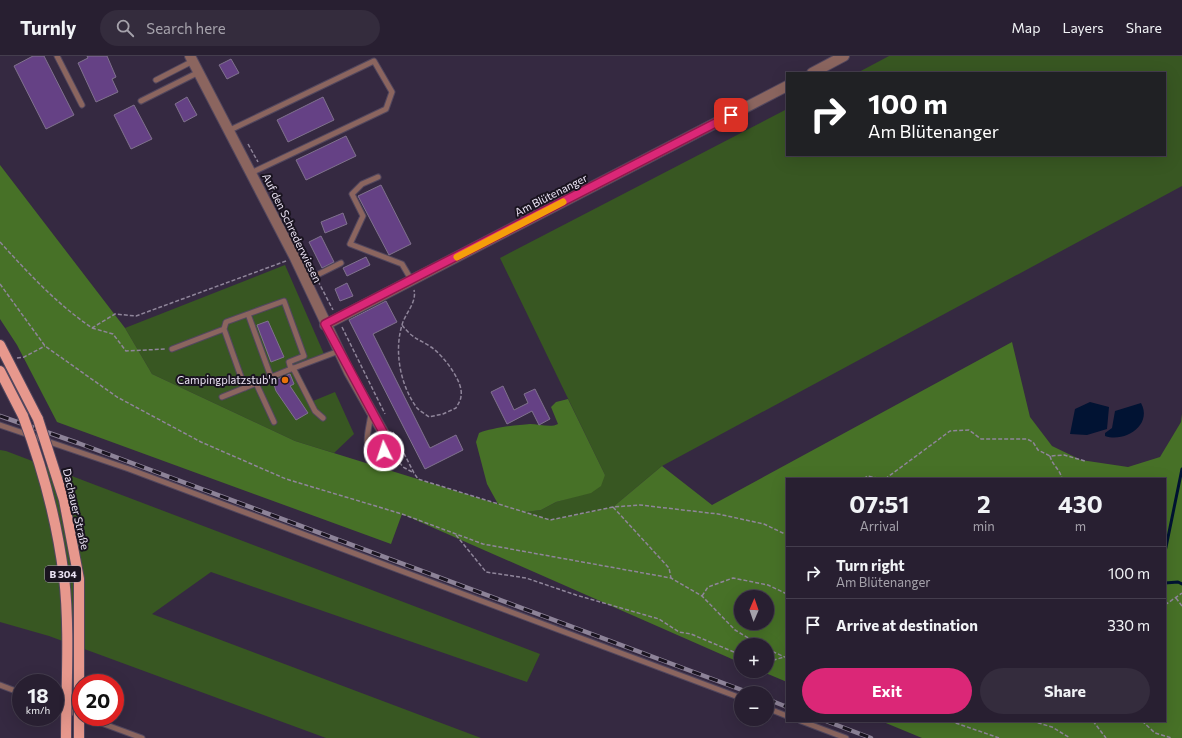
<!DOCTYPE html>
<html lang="en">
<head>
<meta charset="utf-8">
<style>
  :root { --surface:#281f31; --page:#342c3d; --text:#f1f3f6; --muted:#a5a2ab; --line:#443d4d; --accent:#db2777 }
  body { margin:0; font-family:Commissioner,sans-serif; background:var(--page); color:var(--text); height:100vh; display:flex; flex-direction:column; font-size:15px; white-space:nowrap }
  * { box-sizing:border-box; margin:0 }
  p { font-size:13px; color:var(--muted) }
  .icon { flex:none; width:22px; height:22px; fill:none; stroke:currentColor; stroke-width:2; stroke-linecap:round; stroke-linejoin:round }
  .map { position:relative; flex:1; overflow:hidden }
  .drawer { position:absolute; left:786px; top:422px; width:380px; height:244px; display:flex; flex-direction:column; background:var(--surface); border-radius:0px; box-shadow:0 4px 16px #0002,0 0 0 1px var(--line) }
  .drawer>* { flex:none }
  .banner { position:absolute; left:786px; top:16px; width:380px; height:84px; border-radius:0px; box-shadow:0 4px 16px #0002,0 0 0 1px var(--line); background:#202124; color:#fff; overflow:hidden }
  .needle { width:26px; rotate:2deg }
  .tools { position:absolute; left:734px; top:534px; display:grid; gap:8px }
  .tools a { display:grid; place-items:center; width:40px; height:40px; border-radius:50%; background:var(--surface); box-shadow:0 4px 16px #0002,0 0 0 1px var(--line); font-size:20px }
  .speed { position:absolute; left:12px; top:618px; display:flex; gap:8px; font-size:20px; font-weight:700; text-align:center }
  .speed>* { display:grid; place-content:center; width:52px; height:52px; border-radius:50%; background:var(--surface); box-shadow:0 4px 16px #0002,0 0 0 1px var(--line); line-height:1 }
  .speed small { font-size:10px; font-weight:400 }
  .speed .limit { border:6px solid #d22; background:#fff; color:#111 }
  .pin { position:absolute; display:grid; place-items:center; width:34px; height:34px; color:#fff; margin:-17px; border-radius:8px; box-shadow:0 2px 6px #0006 }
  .me { position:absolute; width:44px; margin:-22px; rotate:356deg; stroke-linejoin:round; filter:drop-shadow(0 0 3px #0008) }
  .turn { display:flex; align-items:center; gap:14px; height:84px; padding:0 16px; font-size:18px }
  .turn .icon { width:52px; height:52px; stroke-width:2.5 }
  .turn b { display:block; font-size:28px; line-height:34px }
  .eta { display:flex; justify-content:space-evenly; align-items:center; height:68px; text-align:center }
  .eta b { font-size:24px; font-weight:700; line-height:28px }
  .action { display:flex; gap:8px; margin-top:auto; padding:8px 16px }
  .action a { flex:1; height:46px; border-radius:24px; background:var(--accent); color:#fff; font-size:16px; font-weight:700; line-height:46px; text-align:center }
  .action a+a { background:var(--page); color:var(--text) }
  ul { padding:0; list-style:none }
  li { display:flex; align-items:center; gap:12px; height:52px; padding:0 16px; border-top:1px solid var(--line) }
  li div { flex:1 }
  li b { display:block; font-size:15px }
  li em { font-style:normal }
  header { display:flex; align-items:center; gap:24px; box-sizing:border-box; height:56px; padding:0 20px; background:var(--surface); border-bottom:1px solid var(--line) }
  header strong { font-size:19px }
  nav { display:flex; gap:22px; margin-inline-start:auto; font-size:14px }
  .search { width:280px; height:36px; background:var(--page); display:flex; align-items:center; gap:10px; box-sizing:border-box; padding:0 14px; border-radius:22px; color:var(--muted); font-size:15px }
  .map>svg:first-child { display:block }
</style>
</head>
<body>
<header>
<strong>Turnly</strong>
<div class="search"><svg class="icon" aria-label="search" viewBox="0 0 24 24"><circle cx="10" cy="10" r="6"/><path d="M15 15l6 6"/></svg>Search here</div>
<nav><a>Map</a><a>Layers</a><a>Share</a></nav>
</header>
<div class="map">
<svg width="1182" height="682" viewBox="0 0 1182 682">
  <rect width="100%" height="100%" fill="#352941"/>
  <path fill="#385722" d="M889 0H1182V130L662 410 613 451 550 464 524 456 541 454 556 446 587 437 605 419 500 202 787 53V99H1165V17H857Z
    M285 209 324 298 295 308 313 345 335 336 354 378 334 397 295 385 152 318 125 272Z
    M0 394 6 395 540 598 527 626 211 516 152 558 481 682H326L49 580 0 566Z"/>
  <path fill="#477127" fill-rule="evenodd" d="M0 109 125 272 152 318 295 385 498 448 487 428 476 386 479 377C491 372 516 369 530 368 539 368 551 372 558 368L551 351 556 346 568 343 605 419 601 430 591 437 556 446 541 454 525 456 550 464 613 451 662 410 712 449 1012 286 1030 361 1052 390 1081 404 1128 411 1160 401 1181 366 1182 358V682H922L881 665H1165V423H787V626L761 615H767V589H741V607L402 458 391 488 57 366 17 289 0 263ZM741 541H767V567H741Z"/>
  <path fill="#011333" d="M1090 346 1109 351 1107 373 1087 379 1070 378 1075 353Z
    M1141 347C1153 369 1125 387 1105 380V377L1112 372 1115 355Z"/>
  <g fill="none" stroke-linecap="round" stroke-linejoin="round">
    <path stroke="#011333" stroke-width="3" d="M1165 496 1182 413
      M1165 527 1178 526 1182 528"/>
  </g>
  <path fill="#654185" stroke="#80728e" d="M33 0H44L74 59 46 73 14 10Z
    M87 0H107L116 21 112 23 118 36 96 46 78 7 88 2Z
    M231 3 239 17 227 23 219 9Z
    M187 41 197 59 184 66 175 48Z
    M323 41 334 64 288 86 277 64Z
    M134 49 152 83 131 93 114 59Z
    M346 80 356 100 306 124 296 104Z
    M381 129 411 188 389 199 358 140Z
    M343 157 347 168 325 177 321 166Z
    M321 180 334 206 322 212 309 186Z
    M366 201 370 209 347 220 343 212Z
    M347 227 353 240 340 245 335 233Z
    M386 245 397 266 373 278 430 392 456 379 463 394 425 413 349 264Z
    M268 265 284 301 271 306 257 269Z
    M290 318 294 328 290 330 308 357 296 364 276 335 273 325Z
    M503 330 514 354 528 347 524 338 535 333 550 363 539 369 532 355 507 368 491 336Z"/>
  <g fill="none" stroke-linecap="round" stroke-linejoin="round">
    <defs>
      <path id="lane" d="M57 0 82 49
        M156 24 193 5
        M141 45 199 16
        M230 74 374 5 392 36 386 53 251 117
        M378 121 362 128 352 138 363 160 350 188 402 208 412 225
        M305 225 341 207
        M248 258 284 245 304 300 289 306 291 313
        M172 293 224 273
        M293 312 315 355 323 362
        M256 327 274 366
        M245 332 224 273 226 266 248 258 271 321
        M222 341 291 313 339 295
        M371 358C369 373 362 391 374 401 381 399 384 397 386 390
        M0 369 129 413 741 642
        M0 629 21 637
        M55 650 80 659
        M767 652 787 660
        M85 661 142 682
        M801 665 846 682"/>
      <path id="street" d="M190 0 295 202 349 316 383 376 386 390
        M812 17 844 0
        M325 269 787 30"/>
      <path id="primary" d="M0 289 38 363
        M0 315 23 360"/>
    </defs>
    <use href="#lane" stroke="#52475e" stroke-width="7"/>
    <use href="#street" stroke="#52475e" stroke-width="12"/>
    <use href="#primary" stroke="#52475e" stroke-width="12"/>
    <path stroke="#8f859a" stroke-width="1.5" stroke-dasharray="4 2" stroke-linecap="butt" d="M248 88 258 106
      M264 118 273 136
      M0 186C29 218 57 248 92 272L115 258 136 260 286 205
      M318 225 333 254
      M0 228 45 290 117 341 201 386 286 423 402 458 483 488 671 522 702 540 735 574 760 589
      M402 269C413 283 417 282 431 291 443 299 464 326 461 340 461 344 458 348 456 352L443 358 429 361C425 358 420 355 417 352 400 329 394 295 402 269 405 257 417 247 414 234
      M342 271 385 358
      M92 272 113 278 126 295 165 293
      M17 302 24 301 45 290
      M393 376 414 417 418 423 550 464 613 451 640 449 718 458 764 468 787 479
      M392 397 403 411 414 417
      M1050 400C1052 409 1060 413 1062 423
      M864 423 867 420 882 423
      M885 423 950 375 969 374 981 383H1027L1033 386 1038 394 1050 400 1064 399 1085 405
      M613 451 669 512 671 522
      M456 479 486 516 526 522 576 539 659 563 679 576 691 578 741 599
      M702 540 708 531 733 522 768 529 787 538
      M1176 542 1182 550
      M1165 549 1182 537
      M767 593 787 602
      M767 606 784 601
      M950 665 999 682
      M1032 665 1052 671 1070 682
      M1093 665 1106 682
      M1142 665 1155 677 1172 682"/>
    <use href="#lane" stroke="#8b655f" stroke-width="5"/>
    <use href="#street" stroke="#8b655f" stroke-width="10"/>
    <use href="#primary" stroke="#e7988d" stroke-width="10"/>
    <defs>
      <path id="rail" d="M0 360 78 387 750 637
        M767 643 787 651
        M826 665 871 682"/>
    </defs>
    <use href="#rail" stroke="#8d8398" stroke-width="4.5"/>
    <use href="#rail" stroke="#1a1420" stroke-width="3" stroke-dasharray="9" stroke-linecap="butt"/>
    <defs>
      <path id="primary-bridge" d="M23 360C43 413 57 465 64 521 70 574 66 629 66 682
        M38 363 64 444 79 523V682"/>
    </defs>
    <use href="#primary-bridge" stroke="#52475e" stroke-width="12" stroke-linecap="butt"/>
    <use href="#primary-bridge" stroke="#e7988d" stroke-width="10"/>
  </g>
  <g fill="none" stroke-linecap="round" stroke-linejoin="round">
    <defs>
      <path id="route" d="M384 395 386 390 383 376 325 268 731 59"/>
    </defs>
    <use href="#route" stroke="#8e194d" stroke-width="10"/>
    <use href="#route" stroke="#db2777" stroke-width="7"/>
    <path stroke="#f59e0b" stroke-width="7" d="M457 201 563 146"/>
  </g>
  <circle fill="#e8710a" stroke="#1a1420" stroke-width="1.5" cx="285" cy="324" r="4"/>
  <g text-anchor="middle" stroke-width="4" stroke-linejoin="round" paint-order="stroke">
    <rect fill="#1a1420" stroke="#aca5b4" stroke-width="1" x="45" y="510" width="36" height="16" rx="3"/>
    <g font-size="10" font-weight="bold" fill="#ebe3f4">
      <text x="63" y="522">B 304</text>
    </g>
    <g font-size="11" fill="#ebe3f4" stroke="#1a1420">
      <text transform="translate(551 139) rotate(-27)" y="4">Am Blütenanger</text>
      <text transform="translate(292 172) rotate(64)" y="4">Auf den Schrederwiesen</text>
      <text transform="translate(76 453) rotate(77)" y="4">Dachauer Straße</text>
    </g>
    <g font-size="11" fill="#ebe3f4" stroke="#1a1420" text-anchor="end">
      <text x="277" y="328">Campingplatzstub'n</text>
    </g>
  </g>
</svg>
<div class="tools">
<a><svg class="needle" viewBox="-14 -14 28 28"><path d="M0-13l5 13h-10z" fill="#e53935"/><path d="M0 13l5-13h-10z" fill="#a5a2ab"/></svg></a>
<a>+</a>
<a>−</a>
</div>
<div class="speed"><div>18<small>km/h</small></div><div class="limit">20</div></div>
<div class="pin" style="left:731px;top:59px;background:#d93025"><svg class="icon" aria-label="arrive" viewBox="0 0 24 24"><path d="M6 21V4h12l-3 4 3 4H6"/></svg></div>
<svg class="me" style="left:384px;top:395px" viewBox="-20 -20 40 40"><circle r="17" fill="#db2777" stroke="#fff" stroke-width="3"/><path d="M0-11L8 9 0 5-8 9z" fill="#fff"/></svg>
<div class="banner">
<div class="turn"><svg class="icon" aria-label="right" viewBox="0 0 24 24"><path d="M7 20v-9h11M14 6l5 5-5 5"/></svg><div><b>100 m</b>Am Blütenanger</div></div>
</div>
<section class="drawer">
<div class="eta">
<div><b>07:51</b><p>Arrival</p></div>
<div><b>2</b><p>min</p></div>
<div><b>430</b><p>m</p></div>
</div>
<ul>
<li><svg class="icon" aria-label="right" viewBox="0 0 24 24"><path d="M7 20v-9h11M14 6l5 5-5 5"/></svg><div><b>Turn right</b><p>Am Blütenanger</p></div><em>100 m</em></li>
<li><svg class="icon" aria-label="arrive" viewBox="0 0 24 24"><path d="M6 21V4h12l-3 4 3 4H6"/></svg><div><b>Arrive at destination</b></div><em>330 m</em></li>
</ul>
<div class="action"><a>Exit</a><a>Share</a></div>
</section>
</div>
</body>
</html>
